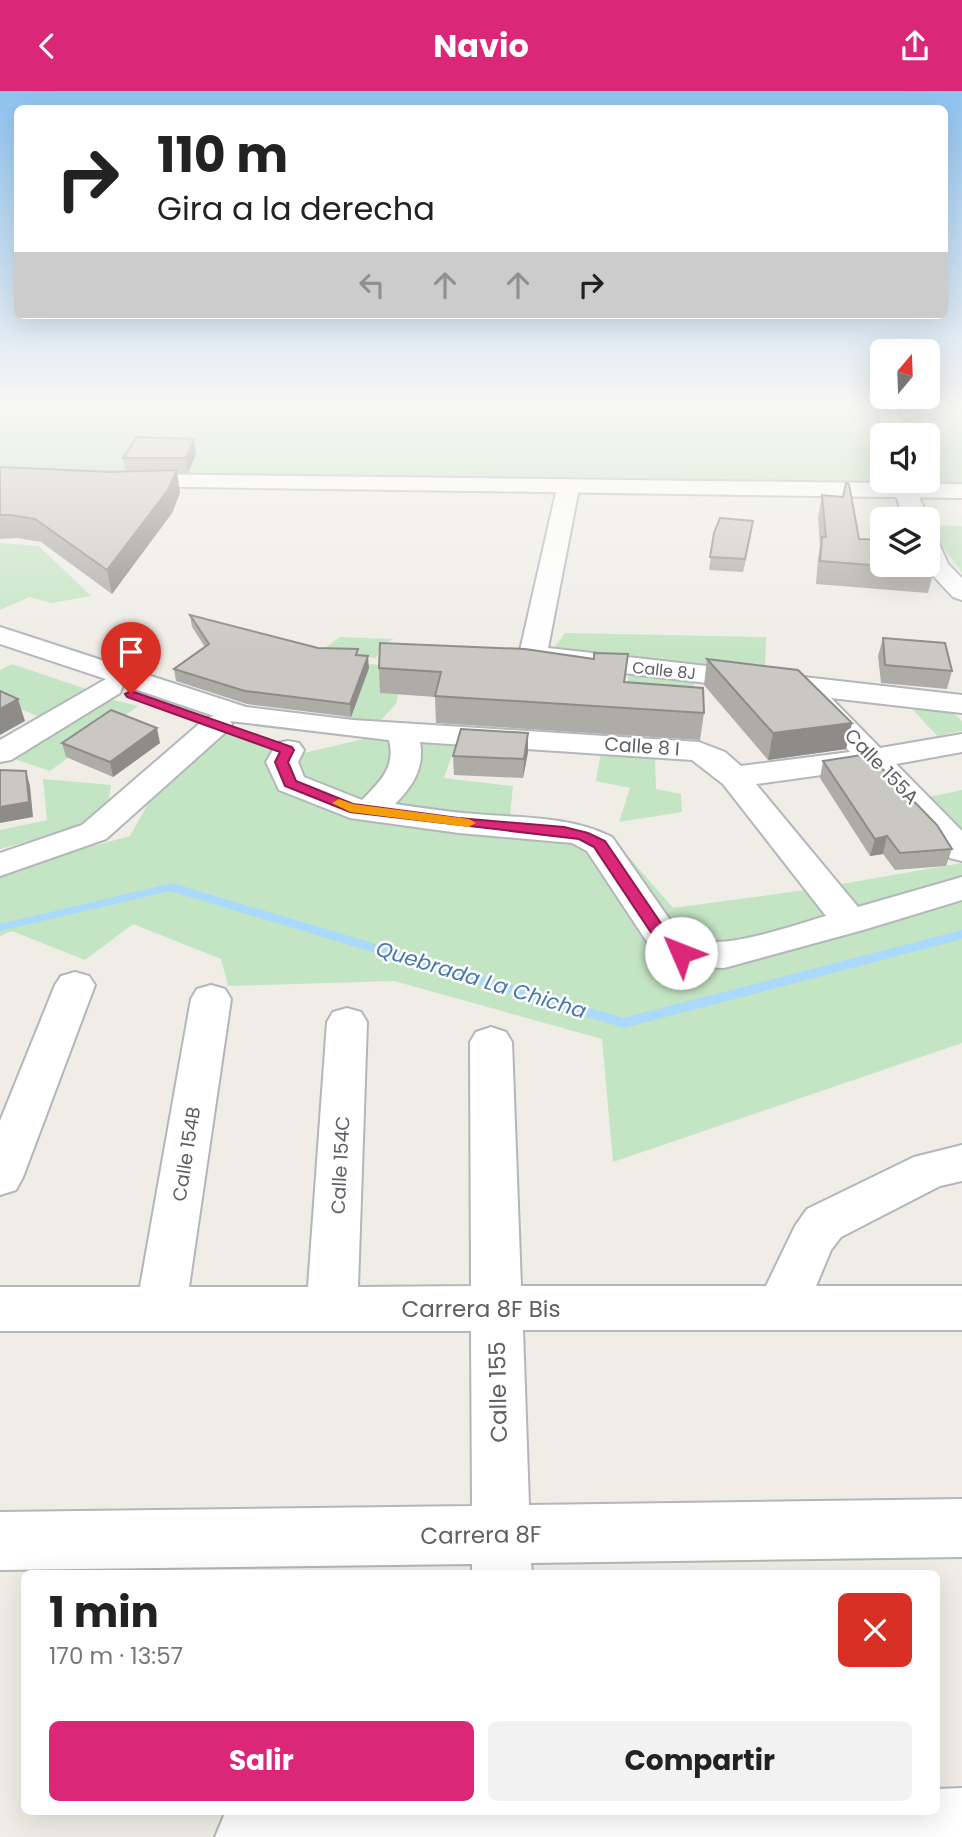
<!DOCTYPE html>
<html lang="es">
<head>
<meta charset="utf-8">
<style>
  :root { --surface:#fff; --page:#f2f2f2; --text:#222; --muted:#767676; --accent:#db2777 }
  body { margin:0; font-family:Poppins,sans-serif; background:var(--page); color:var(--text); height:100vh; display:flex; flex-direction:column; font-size:26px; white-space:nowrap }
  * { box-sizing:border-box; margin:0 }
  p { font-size:23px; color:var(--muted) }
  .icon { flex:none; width:38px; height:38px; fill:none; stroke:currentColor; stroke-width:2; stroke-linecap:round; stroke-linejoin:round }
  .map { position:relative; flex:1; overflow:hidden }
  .panel { position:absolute; left:21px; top:1479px; width:919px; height:245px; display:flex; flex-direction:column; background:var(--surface); border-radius:10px; box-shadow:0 7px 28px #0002 }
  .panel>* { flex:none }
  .hud { position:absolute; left:14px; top:14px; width:934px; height:214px; border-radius:10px; box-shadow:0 7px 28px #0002; background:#fff; color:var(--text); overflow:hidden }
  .needle { width:46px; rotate:19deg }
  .fabs { position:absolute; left:870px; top:248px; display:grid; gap:14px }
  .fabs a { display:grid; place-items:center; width:70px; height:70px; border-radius:10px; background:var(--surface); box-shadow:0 7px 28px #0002; font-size:35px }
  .pin { position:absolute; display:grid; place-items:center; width:60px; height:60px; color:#fff; margin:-72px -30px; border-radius:50% 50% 50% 0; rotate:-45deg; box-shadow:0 0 7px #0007 }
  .pin .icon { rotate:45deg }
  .me { position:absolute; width:77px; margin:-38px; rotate:314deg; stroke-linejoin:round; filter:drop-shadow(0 0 5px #0008) }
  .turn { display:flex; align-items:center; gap:24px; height:147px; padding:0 28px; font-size:32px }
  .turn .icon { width:91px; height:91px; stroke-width:2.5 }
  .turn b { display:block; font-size:49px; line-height:60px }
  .lanes { display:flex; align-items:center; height:66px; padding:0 28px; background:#0003; justify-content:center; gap:35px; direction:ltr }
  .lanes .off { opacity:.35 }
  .round { display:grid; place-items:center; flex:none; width:74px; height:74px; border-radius:10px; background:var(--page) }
  .overview { display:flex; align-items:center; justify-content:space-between; height:119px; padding:0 28px }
  h1 { font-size:42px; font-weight:700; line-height:52px }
  .cta { display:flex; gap:14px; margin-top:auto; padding:14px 28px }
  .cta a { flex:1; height:80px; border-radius:10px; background:var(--accent); color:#fff; font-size:28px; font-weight:700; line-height:80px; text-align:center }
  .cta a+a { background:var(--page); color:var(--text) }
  header { display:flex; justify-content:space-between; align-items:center; height:91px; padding:0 28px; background:var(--accent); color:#fff; font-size:32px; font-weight:700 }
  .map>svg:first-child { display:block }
</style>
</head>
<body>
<header><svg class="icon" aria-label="back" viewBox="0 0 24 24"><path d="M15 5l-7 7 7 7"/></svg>Navio<svg class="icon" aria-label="share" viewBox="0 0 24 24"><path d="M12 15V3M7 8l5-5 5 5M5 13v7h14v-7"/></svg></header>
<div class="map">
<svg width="962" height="1746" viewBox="0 0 962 1746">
  <rect width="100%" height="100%" fill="#efede6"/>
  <path fill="#c4e5c3" d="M0 316H884L887 345H882V390H928V345H888L886 316H962V394L495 387 0 389Z
    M928 434 962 435V482L928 435Z
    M0 452 39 455 91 505 52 512 29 506 0 519Z
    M565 542 766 546 765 579 553 558Z
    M340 546 394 548 383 553 376 567 321 560Z
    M12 573 86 598 40 626 0 610V579Z
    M370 573 404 576 396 613 378 632H342Z
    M628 581 694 586 696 619 628 615Z
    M106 607 138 615 50 680 5 665Z
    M905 610 948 616 962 630V640L937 645Z
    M227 642 304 662 368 647 457 650 444 687 513 695 510 725 614 749 673 817 813 798 962 772V952L613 1071 602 948 394 890 228 895 221 868 133 833 85 869 12 840 0 845V780L130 745 169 675Z
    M601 661 655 665 656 698 681 703 682 721 619 731 630 697 596 690Z
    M43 688 111 694 106 729 0 758V739L47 729Z
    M962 699V741L959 736 953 737 924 707Z"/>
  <path fill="#aad9fb" d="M172 792 623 927 962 839V848L624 937 170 800 0 840V833Z"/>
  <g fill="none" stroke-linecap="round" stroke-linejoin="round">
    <defs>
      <path id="street" d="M878 316H898L903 345H883Z
        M568 390 576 392 579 397 548 557 962 604V622L831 607 880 657 962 643V661L896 673 962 740V770L950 767 865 678 756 693 858 816 962 786V809L863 839 724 877 681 875 668 871 653 860 587 760 572 752 459 742 350 727 279 699 266 671 277 652 288 650 299 652 304 659 298 671 304 686 362 709C380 691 396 676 389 649L230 630 232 633 228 639 106 748 0 785V762L82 734 206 627 214 625 123 594 120 602 11 669 0 671V649L106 588 0 553V536L246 616 353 629 699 651 725 661 741 675 850 661 803 611 800 603 523 570 519 564 557 397 560 392ZM420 651 692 669 723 693 826 825C789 835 712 866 679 842L612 746C570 725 521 727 475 723 448 721 422 717 395 713 412 696 425 677 420 651Z
        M890 390H912L929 429 928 431 905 429Z
        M928 446 937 448 948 473 962 487V509L953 506 925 476 928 474Z
        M75 881 89 885 95 894 23 1086 16 1099 0 1104V1030L55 894 61 885Z
        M211 894 225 898 231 908 189 1196H308L327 931 333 921 347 917 361 921 367 931 358 1196 471 1195 470 951 476 941 491 936 506 941 512 951 521 1195H766L795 1135 807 1118 914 1066 962 1054V1090L940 1095 841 1146 831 1159 816 1195H962V1239H523L529 1414 962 1408V1466L531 1472 532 1482H472V1473L0 1479V1421L472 1415 471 1240H0V1196H140L191 908 197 898Z
        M962 1697V1746H215L225 1722 228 1720H936V1698Z"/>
      <path id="secondary" d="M128 383 962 393V407L120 395 117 390 120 385Z"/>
    </defs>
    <use href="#street" stroke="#b3b6ba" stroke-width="4"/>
    <use href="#secondary" stroke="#b4b8bc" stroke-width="4"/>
    <use href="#street" fill="#fff" fill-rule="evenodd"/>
    <use href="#secondary" fill="#fff" fill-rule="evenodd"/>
  </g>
  <path fill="#aeaca7" d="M196 363 188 382H177L180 402 172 422 112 503 41 451 17 447 0 448V376L126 380 123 367Z
    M822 404 859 448 934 479 928 502 816 493 818 468 820 455 818 426Z
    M753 430 743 481 709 479 714 442Z
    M190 524 318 557 359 564 369 577 351 626 247 613 176 590 174 578 205 556 192 536Z
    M883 547 952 580 947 598 881 592 878 565Z
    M707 568 852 632 846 658 768 669 704 594Z
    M379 577 626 591 704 622 700 649 436 632 435 606 380 602Z
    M62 652H160L113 686 66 666Z
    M528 661 523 687 454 684 453 665Z
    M823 670 952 758 946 775 895 779 883 763 870 765 820 687Z"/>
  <path fill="#8d8c88" d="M194 348 196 363 188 382 186 367Z
    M177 379 180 402 172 422 112 503 107 479Z
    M753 430 751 443 743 481 745 468Z
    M368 565 369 577 351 626 350 613Z
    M18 608 25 630 0 644V618Z
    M852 632 846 658 768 669 773 642Z
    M157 637 160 652 113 686 110 671Z
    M528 642V661L523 687 524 668Z
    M26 680 30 695 33 726 0 732V716Z
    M887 745 883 763 870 765 875 748Z"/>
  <path fill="#cac8c2" stroke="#8d8c88" stroke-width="2" d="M137 346 194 348 186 367H123Z
    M0 376 108 381 177 379 168 399 107 479 35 428 11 424H0Z
    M846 392 849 393 859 448 882 449V474H927L934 479 820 470 822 446H826L822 404 843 406Z
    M720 427 753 430 745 468 710 466 714 442Z
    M190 524 318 557 358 558 356 564 368 565 350 613 245 600 174 578 209 553Z
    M883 547 945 552 952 580 885 574Z
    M380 552 525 558 594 568V562L628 563 624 591 703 597 704 622 435 605 441 581 379 577Z
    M707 568 798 579 852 632 773 642Z
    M0 600 18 608 0 618Z
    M111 619 157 637 110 671 62 652Z
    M461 638 528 642 524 668 453 665Z
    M868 663 937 734 952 758 900 762 887 745 875 748 823 670Z
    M0 679 26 680 29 711 0 716Z"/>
  <linearGradient id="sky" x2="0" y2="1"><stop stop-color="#8fc3f0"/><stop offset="0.56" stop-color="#f8f7f4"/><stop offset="1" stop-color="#f8f7f4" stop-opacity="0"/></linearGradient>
  <rect width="962" height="560" fill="url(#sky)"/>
  <path fill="#db2777" stroke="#8e194d" stroke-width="2" d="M131 600 292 656 294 659 288 671 296 690 353 713 458 727 564 736 588 742 605 750 671 847 689 862 681 867 660 855 594 756 579 748 350 721 285 695 275 671 280 661 127 606 125 603Z"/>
  <path fill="#f59e0b" d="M339 708 353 713 469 728 476 732 469 736 350 721 332 712Z"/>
  <g text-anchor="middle" stroke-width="5" stroke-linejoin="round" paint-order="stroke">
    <g font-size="16" fill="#5d6165" stroke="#fff">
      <text transform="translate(664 579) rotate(6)" y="6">Calle 8J</text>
    </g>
    <g font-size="19" fill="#5d6165" stroke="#fff">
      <text transform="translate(642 655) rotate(4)" y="7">Calle 8 I</text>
      <text transform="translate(882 675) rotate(46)" y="7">Calle 155A</text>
      <text transform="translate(186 1063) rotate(-81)" y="7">Calle 154B</text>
      <text transform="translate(340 1074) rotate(-87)" y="7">Calle 154C</text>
    </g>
    <g font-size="21" font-style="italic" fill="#4679ae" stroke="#fff">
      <text transform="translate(481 889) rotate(17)" y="7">Quebrada La Chicha</text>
    </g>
    <g font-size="23" fill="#5d6165" stroke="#fff">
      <text x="481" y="1226">Carrera 8F Bis</text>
      <text transform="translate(498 1301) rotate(-91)" y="8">Calle 155</text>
      <text transform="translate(481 1444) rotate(-1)" y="8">Carrera 8F</text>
    </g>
  </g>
</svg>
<div class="fabs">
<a><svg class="needle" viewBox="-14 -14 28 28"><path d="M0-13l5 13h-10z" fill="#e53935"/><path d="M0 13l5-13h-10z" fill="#767676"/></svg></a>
<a><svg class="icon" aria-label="sound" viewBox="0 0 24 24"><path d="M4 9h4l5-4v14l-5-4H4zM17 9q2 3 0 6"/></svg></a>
<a><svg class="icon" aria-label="layers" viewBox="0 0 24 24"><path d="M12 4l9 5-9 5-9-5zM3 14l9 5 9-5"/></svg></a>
</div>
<div class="pin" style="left:131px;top:603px;background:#d93025"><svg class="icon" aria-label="arrive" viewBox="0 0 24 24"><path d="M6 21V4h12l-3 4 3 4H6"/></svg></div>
<svg class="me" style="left:681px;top:862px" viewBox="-20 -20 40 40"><circle r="19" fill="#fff"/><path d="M0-13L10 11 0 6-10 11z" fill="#db2777"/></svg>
<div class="hud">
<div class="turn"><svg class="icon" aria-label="right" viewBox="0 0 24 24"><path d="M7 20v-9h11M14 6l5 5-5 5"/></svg><div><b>110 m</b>Gira a la derecha</div></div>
<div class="lanes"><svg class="icon off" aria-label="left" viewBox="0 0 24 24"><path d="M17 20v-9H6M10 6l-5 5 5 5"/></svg><svg class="icon off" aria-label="ahead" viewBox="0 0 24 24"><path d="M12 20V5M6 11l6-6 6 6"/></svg><svg class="icon off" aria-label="ahead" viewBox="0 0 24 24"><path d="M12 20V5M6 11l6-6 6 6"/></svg><svg class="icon" aria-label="right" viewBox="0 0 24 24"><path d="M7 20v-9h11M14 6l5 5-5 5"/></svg></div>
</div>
<section class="panel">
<div class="overview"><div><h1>1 min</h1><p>170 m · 13:57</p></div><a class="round" style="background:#d93025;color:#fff"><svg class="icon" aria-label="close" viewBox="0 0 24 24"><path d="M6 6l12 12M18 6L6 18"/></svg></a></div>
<div class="cta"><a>Salir</a><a>Compartir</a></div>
</section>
</div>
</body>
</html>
